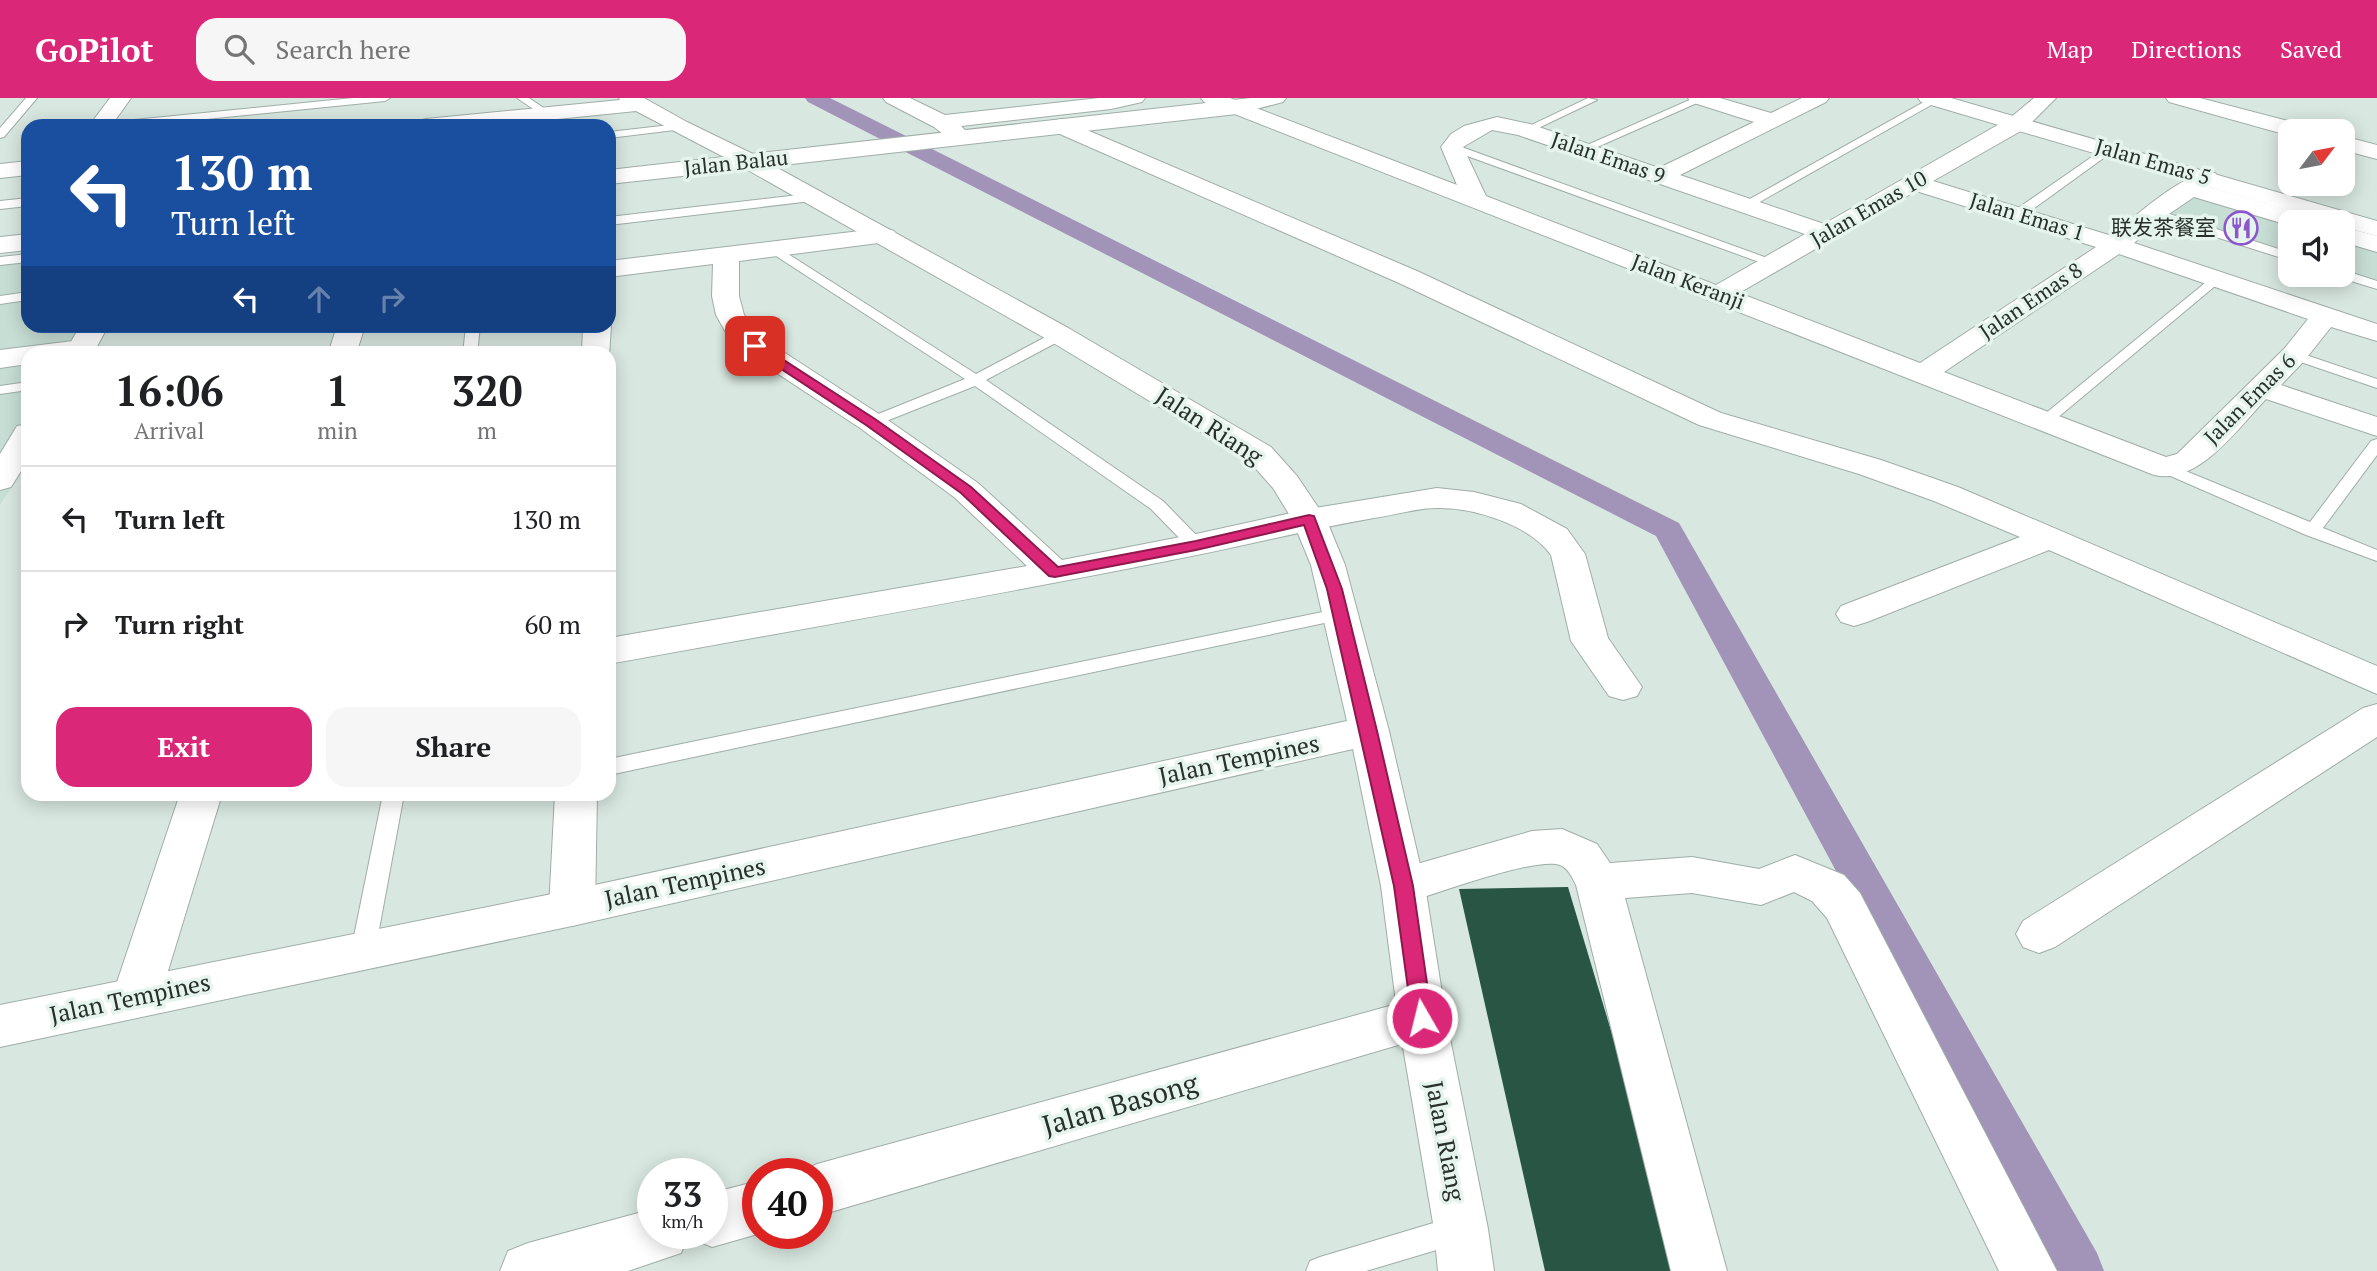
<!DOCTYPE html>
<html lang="en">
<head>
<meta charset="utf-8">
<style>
  :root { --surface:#fff; --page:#f6f6f6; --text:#202124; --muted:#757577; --line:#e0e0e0; --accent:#db2777 }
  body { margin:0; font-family:"PT Serif","Noto Sans SC",serif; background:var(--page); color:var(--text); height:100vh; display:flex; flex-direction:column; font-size:26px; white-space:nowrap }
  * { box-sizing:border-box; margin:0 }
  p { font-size:23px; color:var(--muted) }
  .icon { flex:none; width:38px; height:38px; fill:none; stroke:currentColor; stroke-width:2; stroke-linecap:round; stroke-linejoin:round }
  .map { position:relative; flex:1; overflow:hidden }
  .side { position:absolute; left:21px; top:248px; width:595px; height:455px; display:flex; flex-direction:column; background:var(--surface); border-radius:21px; box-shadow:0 4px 18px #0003 }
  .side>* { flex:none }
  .top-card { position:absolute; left:21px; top:21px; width:595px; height:214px; border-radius:21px; box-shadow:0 4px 18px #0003; background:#1a4fa0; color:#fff; overflow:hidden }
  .needle { width:46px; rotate:58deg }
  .fabs { position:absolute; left:2278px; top:21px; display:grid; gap:14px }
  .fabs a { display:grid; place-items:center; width:77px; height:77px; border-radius:14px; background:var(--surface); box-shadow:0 4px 18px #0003; font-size:35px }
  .speed { position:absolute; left:637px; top:1060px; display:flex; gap:14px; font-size:35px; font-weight:700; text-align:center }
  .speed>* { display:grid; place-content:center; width:91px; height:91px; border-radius:50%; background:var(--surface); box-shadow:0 4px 18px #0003; line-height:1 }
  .speed small { font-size:18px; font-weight:400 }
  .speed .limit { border:10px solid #d22; background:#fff; color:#111 }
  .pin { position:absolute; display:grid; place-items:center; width:60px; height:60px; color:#fff; margin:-30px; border-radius:14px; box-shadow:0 4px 10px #0006 }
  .me { position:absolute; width:77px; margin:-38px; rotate:352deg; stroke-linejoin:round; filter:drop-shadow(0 0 5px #0008) }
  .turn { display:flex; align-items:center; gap:24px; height:147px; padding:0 35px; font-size:32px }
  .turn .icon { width:91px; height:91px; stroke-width:2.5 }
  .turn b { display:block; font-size:49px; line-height:60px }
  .lanes { display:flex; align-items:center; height:66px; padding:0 35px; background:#0003; justify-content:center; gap:35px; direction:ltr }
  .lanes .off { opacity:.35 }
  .eta { display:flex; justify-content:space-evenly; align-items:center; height:119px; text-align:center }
  .eta b { font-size:42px; font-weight:700; line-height:49px }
  .cta { display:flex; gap:14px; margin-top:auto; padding:14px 35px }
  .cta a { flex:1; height:80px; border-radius:21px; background:var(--accent); color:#fff; font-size:28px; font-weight:700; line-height:80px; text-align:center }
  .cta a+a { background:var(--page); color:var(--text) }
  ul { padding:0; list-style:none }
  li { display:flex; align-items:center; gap:21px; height:105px; padding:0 35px; border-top:2px solid var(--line) }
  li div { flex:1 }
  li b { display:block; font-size:26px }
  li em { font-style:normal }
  header { display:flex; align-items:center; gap:42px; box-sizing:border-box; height:98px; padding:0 35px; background:var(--accent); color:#fff }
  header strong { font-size:33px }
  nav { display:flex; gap:38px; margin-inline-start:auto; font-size:24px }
  .search { width:490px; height:63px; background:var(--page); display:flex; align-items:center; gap:18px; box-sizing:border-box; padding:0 24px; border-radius:21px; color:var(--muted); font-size:26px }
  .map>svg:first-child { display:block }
</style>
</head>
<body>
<header>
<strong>GoPilot</strong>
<div class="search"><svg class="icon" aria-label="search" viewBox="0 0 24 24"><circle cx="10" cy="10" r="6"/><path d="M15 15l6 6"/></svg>Search here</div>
<nav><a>Map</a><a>Directions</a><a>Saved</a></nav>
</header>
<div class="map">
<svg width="2377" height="1173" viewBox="0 0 2377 1173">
  <rect width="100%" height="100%" fill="#d8e7e0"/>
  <path fill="#c7ded4" d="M2184 85 2313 124H2291V162L2143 114Z
    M2343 133 2377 143V190L2336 177H2343Z
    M28 157V228H108L92 255 28 256V363L0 407V160Z"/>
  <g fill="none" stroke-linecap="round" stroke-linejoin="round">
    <path fill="#a293b9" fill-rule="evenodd" d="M805 0H830L1679 425 2097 1155 2104 1173H2051L1656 438 808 4Z"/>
  </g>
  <path fill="#285544" d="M1568 789 1683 1173H1545L1459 791Z"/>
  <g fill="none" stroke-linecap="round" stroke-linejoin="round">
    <defs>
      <path id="service" d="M26 0H37L4 39 0 40V30Z
        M353 0H390L385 3 137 28H99L104 25Z
        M517 0H529L551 15 542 17Z
        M1588 0 1597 2 1530 34 1521 32Z
        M1694 0 1706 1 1586 54 1576 52Z
        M1931 0 1940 2 1749 110 1739 107Z
        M679 26 683 27V31L609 40V34Z
        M1448 47H1456L1781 165 1775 169 1770 168 1448 51Z
        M2106 49 2116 51 2022 119H2014V113Z
        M816 95 820 96V102L609 127V119Z
        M28 100V108L0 111V103Z
        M2154 111 2291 155V163L2150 118V112Z
        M774 147 976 276 1055 234H1065V240L986 282 1163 403 1202 443 1205 447 1202 451H1190L1151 411 975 288 876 327H866L863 324 866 321 965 281 770 154V148Z
        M28 156V164L0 167V159Z
        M2343 172 2377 183V191L2338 179 2337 177H2343Z
        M2216 176 2223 180 2221 183 2050 326H2040L2037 323 2040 320Z
        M28 194V202L0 206V198Z
        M466 228H480L477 256H463Z
        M2294 253 2377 281V290L2289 260V254Z
        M28 284V292L0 296V288Z
        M2377 341V357L2323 430 2377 452V463L2306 437 2159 373 2157 370 2165 365 2171 367 2310 424 2371 343Z
        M1342 510 1348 512 1351 516 1348 520 609 677V661Z
        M383 696H404L375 853 371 860 363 863 355 860 351 853Z
        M1460 1117 1470 1121 1474 1131 1470 1141 1460 1145 1366 1173H1306L1310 1163 1320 1159Z"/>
      <path id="minor" d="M110 0H131L111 28H89Z
        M619 0H644L687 24 757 58 760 63 757 68H741L636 13 489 28H415L418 23 426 21 620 2Z
        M883 0H910L945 17 1099 0H1145L1142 4 1111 11 961 28 972 39 969 44H953L934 29 886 4Z
        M1201 0H1230L1457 87 1441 49 1451 36 1464 28 1497 19 1530 26 1659 70 1754 24 1691 4 1688 0H1720L1771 15 1802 0H1829L1826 4 1680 77 1824 126 2010 20 2034 0H2056L2026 30 1933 83 2112 138C2133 120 2189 69 2215 75L2219 80 2209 89 2312 119 2315 124H2291V128L2194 99 2163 120 2134 145 2377 226V243L2331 229 2304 263 2281 287 2377 319V338L2266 301C2238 330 2198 388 2154 377L1204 4ZM1492 32 1518 37 1805 136 1716 187 1486 98 1463 49ZM1916 93 2096 149 1920 265 1739 195ZM2119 156 2308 221 2284 251 2177 356 2166 359 1944 274Z
        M2166 0H2200L2307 28 2310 33H2291V38L2169 4Z
        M1061 21 1417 173 1721 315 1881 362 1958 389 2377 568V596L2049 452 1867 524 1854 528 1841 524 1836 516 1841 508 2020 439 1934 403 1859 376 1699 327 1399 185 1053 33 1050 28 1053 23Z
        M2343 38 2377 47V61L2343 52Z
        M28 63V77L0 80V66Z
        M2343 129 2377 138V154L2343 144Z
        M885 130 894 133 898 138 894 143 739 163V198L744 217 765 242 882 318 978 385 1062 462 1196 436 1309 411 1437 390 1474 394 1521 406 1567 431 1585 456 1608 540 1642 589 1637 598 1623 602 1609 598 1571 543 1551 457C1530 427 1473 409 1437 410 1417 410 1395 417 1374 420 1306 432 1240 449 1172 462 985 499 797 532 609 566V540L1027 468 954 399 860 330 745 254 725 233 716 217 712 198 713 166 609 179V163Z
        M609 225 611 228 609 258V256H582L583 228H609Z
        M337 228H365L356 256H328Z
        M81 242 91 245 95 251 92 256H28V266L0 270V252Z
        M2377 606V639L2055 849 2039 855 2023 849 2016 836 2023 823 2363 610Z
        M180 696H222L160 899 153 914 136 920 119 914 112 899Z
        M555 696H597L595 810 588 823 572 828 556 823 549 810Z
        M1562 731 1597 746 1610 765 1692 759 1759 771 1795 757 1844 777 1860 795 2057 1173H1999L1827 820 1812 803 1794 794 1761 807 1692 795 1625 800 1727 1173H1671L1576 787C1572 779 1568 770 1560 767 1537 758 1432 797 1403 806L1387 801 1381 788 1387 775 1403 770 1532 733Z
        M1422 899 1439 905 1446 920 1439 935 817 1118V1076H797L817 1066Z
        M758 1083V1136L712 1149 693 1141 691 1136H712V1095Z
        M653 1111V1136H689L681 1155 628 1173H500L508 1153 528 1145Z"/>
      <path id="tertiary" d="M1251 0H1286L1283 4 1237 16 774 68 1070 231 1271 349 1297 378 1326 421 1345 467 1389 633 1425 788 1446 920 1488 1131 1494 1173H1438L1434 1131 1398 920 1381 788 1353 651 572 828 0 949V907L572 792 1347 623 1311 467 1292 421 1273 390 1249 363 1050 243 746 71 609 86V72Z
        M1918 0H1951L2377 123V138L2343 129V124H2327L1921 4Z
        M28 136V152L0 155V139Z
        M80 228H108L93 256H64Z
        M28 326V362L11 389 0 392V356L17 328Z"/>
    </defs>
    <use href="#service" stroke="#9faea7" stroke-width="2"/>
    <use href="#minor" stroke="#9faea7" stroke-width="2"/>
    <use href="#tertiary" stroke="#9faea7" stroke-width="2"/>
    <use href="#service" fill="#fff" fill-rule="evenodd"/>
    <use href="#minor" fill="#fff" fill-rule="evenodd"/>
    <use href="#tertiary" fill="#fff" fill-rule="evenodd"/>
  </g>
  <path fill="#db2777" stroke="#8e194d" stroke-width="2" d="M751 246H759L875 321 971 389 1058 469 1196 443 1309 417 1314 418 1342 491 1377 633 1413 788 1432 920 1429 926 1422 929 1415 926 1412 920 1394 788 1327 491 1304 427 1196 452 1055 479 1049 478 961 395 866 327 751 251Z"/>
  <defs>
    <symbol id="restaurant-ring" viewBox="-11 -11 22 22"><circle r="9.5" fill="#e5f4ed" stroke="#8e56cd" stroke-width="1.5"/><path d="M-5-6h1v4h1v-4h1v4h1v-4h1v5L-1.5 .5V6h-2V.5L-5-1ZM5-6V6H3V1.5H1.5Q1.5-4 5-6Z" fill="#8e56cd"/></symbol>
  </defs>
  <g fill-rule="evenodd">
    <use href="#restaurant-ring" x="2222" y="111" width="38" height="38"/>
  </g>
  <g text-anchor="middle" stroke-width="7" stroke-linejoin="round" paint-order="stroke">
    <g font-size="21" fill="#292f2d" stroke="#e5f4ed">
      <text transform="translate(1608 60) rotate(19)" y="7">Jalan Emas 9</text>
      <text transform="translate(2153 64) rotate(16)" y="7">Jalan Emas 5</text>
      <text transform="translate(736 65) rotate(-6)" y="7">Jalan Balau</text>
      <text transform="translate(1869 111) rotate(-30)" y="7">Jalan Emas 10</text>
      <text transform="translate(2027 119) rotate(17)" y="7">Jalan Emas 1</text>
      <text transform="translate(1688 184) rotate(21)" y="7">Jalan Keranji</text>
      <text transform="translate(2031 203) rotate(-34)" y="7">Jalan Emas 8</text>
      <text transform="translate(2250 301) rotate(-45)" y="7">Jalan Emas 6</text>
    </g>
    <g font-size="21" fill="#292f2d" stroke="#e5f4ed" text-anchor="end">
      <text x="2216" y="137">联发茶餐室</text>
    </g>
    <g font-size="24" fill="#292f2d" stroke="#e5f4ed">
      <text transform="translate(1209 328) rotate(33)" y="8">Jalan Riang</text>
      <text transform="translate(1239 662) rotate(-12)" y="8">Jalan Tempines</text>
      <text transform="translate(685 785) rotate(-12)" y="8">Jalan Tempines</text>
      <text transform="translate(130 901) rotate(-12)" y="8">Jalan Tempines</text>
      <text transform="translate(1445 1043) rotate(79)" y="8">Jalan Riang</text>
    </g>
    <g font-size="28" fill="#292f2d" stroke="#e5f4ed">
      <text transform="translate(1120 1006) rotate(-16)" y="10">Jalan Basong</text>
    </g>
  </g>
</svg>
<div class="fabs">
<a><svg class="needle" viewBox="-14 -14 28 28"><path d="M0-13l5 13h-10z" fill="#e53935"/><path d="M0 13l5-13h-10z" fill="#757577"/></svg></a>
<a><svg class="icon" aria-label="sound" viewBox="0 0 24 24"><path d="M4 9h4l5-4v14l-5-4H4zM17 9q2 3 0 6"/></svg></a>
</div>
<div class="speed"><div>33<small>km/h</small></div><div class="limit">40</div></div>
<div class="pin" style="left:755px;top:248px;background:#d93025"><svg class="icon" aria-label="arrive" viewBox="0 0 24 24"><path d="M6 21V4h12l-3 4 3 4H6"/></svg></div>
<svg class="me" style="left:1422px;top:920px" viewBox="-20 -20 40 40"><circle r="17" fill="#db2777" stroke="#fff" stroke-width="3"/><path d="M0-11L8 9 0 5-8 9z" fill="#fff"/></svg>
<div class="top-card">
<div class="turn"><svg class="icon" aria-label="left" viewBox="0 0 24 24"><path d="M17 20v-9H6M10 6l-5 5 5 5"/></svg><div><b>130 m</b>Turn left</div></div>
<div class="lanes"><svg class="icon" aria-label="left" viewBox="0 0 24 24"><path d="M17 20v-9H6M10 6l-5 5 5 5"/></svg><svg class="icon off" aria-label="ahead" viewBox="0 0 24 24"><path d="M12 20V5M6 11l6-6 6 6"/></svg><svg class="icon off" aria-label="right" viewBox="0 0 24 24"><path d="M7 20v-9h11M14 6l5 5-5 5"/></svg></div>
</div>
<section class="side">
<div class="eta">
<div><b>16:06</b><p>Arrival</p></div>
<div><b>1</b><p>min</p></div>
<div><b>320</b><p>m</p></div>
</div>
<ul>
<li><svg class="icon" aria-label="left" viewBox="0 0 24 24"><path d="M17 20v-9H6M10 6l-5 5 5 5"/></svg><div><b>Turn left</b></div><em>130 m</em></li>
<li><svg class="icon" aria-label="right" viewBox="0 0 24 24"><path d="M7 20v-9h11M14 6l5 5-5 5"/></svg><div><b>Turn right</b></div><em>60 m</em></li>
</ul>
<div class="cta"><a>Exit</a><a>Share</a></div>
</section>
</div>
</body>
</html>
